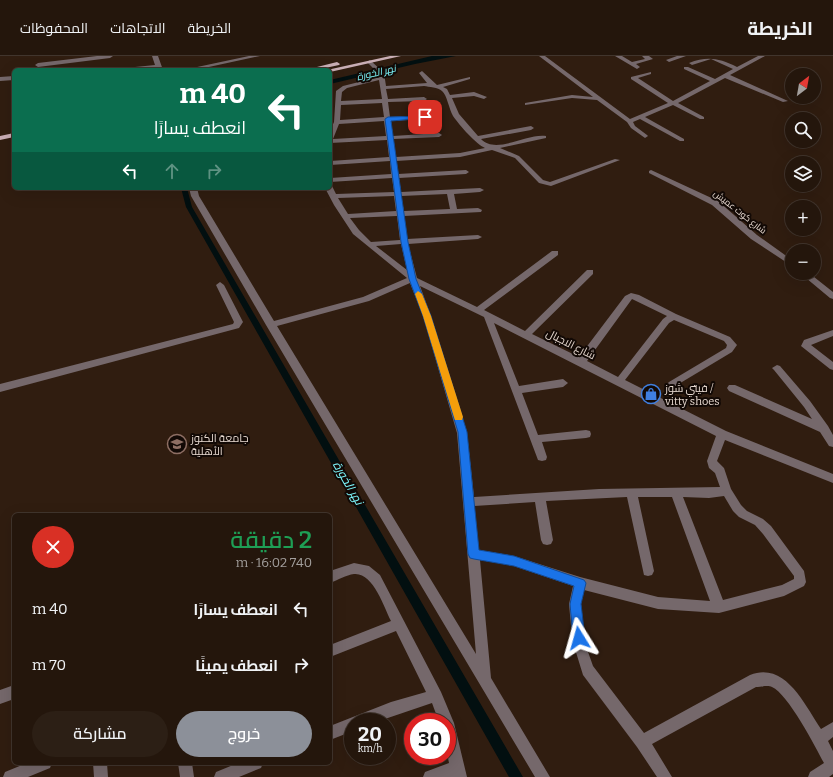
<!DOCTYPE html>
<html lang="ar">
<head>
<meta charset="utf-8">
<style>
  :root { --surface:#24160c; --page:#2c1f15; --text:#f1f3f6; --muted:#a39f9d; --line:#41352d; --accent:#8c9099 }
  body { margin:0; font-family:Bitter,Cairo,serif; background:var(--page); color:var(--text); direction:rtl; height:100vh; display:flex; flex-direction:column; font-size:15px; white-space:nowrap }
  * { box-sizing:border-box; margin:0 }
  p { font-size:13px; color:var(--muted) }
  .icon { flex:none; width:22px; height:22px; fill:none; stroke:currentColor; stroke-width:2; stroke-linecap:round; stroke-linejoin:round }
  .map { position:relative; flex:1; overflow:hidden; direction:ltr }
  .sheet { position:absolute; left:12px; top:457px; width:320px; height:252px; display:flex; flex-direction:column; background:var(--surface); border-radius:6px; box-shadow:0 4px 16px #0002,0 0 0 1px var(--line); direction:rtl }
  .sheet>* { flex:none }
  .guide { position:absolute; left:12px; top:12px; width:320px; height:122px; border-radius:6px; box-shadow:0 4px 16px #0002,0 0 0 1px var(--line); direction:rtl; background:#0b6e4f; color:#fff; overflow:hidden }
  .needle { width:26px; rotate:31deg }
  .fabs { position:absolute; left:785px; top:12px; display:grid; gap:8px }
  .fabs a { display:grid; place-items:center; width:36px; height:36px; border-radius:50%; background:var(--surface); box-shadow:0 4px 16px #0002,0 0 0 1px var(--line); font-size:20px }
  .speed { position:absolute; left:344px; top:657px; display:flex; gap:8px; font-size:20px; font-weight:700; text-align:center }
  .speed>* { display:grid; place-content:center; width:52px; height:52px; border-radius:50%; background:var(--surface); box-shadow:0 4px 16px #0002,0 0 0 1px var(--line); line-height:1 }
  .speed small { font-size:10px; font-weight:400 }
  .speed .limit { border:6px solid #d22; background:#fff; color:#111 }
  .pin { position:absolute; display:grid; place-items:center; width:34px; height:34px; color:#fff; margin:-17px; border-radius:8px; box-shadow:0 2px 6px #0006 }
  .me { position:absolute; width:44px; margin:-22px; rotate:352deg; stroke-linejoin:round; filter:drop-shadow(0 0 3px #0008) }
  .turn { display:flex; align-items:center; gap:14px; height:84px; padding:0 20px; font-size:18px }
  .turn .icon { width:52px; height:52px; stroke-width:2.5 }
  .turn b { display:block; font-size:28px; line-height:34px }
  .lanes { display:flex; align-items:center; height:38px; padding:0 20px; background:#0003; justify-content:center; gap:20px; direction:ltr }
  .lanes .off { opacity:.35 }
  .round { display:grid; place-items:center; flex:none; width:42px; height:42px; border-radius:21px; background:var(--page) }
  .head { display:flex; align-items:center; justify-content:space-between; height:68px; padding:0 20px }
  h1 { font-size:24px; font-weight:600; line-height:30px; color:#1e9e55 }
  .primary-button { display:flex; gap:8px; margin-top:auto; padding:8px 20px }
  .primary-button a { flex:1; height:46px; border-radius:24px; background:var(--accent); color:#fff; font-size:16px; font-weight:600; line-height:46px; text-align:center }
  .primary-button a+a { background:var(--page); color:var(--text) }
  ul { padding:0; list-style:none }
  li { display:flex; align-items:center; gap:12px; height:56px; padding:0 20px }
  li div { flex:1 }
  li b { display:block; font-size:15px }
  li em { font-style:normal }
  header { display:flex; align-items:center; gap:24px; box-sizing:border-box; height:56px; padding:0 20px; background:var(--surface); border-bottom:1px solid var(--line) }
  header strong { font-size:19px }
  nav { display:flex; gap:22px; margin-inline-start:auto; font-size:14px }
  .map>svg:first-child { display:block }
</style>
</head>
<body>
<header>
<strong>الخريطة</strong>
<nav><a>الخريطة</a><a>الاتجاهات</a><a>المحفوظات</a></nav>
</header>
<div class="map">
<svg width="833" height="721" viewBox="0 0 833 721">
  <rect width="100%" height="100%" fill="#301d10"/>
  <path fill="#020f10" d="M432 0H456L415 8 330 28V24Z"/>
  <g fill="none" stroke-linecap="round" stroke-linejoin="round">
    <path fill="#020f10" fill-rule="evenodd" d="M181 132H187L192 151 523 721H509L186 151Z"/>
    <path fill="#75686b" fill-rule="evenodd" d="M97 0H113L110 2 38 11 35 9 38 7Z
      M152 0H158L163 14H157L156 12 122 14 125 12 155 9Z
      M249 0H260L195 14H183Z
      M539 0H545L630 63 668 47 631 23V21L651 16V18L638 22 673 45 710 25 684 13V11H688L715 23 733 13 711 3 692 9 689 7C707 0 719 2 737 11L758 0H765L730 19 788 45 783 46 725 22 678 47 704 61V63H700L673 49 645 61 684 83V85H680L640 63 633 66 635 70 647 79 648 80 645 82 631 72 627 66 597 44 572 42 525 49V47L572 39 593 41Z
      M615 0H622L632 6 645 3 642 0H649L653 3 636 8 640 11 637 13Z
      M677 0H686L669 6 666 4Z
      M370 4 384 17 386 30 427 27 419 17 422 15 437 29 470 21V23L443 31 447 33 450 39 474 36 487 41 484 43 474 40 452 42 459 58 478 80 531 70 534 72 531 74 481 83C496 99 527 77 546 80V82L500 92 519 100 543 124 550 126 615 103 620 104 551 130 539 127 515 102 492 94 460 101 396 105 398 118 466 114 469 116 466 118 399 122 401 136 480 132 484 134 480 136 454 138 457 153 478 152 482 154 481 156 404 160 407 183 478 179 482 181 478 183 408 188 417 222 477 251 552 195H558V199L484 254 525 275 587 214H593V218L532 278 579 301 625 240 631 237 639 239 676 258 730 281 737 289 732 296 672 332 669 330 667 328 669 326 726 292 727 289 724 285 674 264 669 267 625 324 726 375 833 418V427L725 384 717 405 724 412 731 433 741 449 747 455 763 463 771 470 804 515 806 526 804 530 784 540 719 557 658 553 584 534 581 548 583 570 587 593 593 610 644 677 750 619C786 605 805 650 821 673L833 666V681L828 685 833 695V718L829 721H808L810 716 824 707C815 690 788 638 772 631 768 629 761 631 756 631L652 688 672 721H657L637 691 583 619 575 593 571 570 569 548 573 530 514 510 480 504 491 622 550 721H535L266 269 191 140 189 132H197L199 140 274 265 363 241 407 222 353 178 334 149 325 132 332 130 336 138 394 136 392 122 330 126V122L391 118 390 105 330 109V105L389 101 387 84 330 87V75L334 66 336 35 343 30 379 21 378 17 367 6ZM379 24 382 43 341 45 342 36 347 32ZM424 30C429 31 438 31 442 35 447 39 449 53 453 60 460 70 476 88 485 92L460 97 396 101 393 83 439 81 442 79 439 77 393 80 391 65 425 63 428 61 425 59 390 61 388 46 424 45 427 43 424 41 388 43 386 33ZM382 47 384 61 340 64 341 49ZM384 65 386 80 333 83 339 68ZM447 138 450 153 404 155 401 140ZM394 140 396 155 348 158 338 142ZM397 160 400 184 371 186 359 174 350 162ZM401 188 407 214 376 190ZM410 227 423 260 457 377 476 598 277 270 369 245ZM420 230 484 261 538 404 542 405 546 404 547 401 542 386 586 382 590 381 591 378 590 375 586 374 538 379 522 337 563 331 568 327 563 323 519 330 494 267 716 380 707 405 709 412 715 417 720 431 599 433 474 441 467 377 431 260ZM632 243 667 260 663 263 618 321 587 305ZM724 440 733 455 739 461 755 469 763 478 794 520V523L782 529 723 544 683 441 709 442ZM627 441 644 519 648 520 652 519 654 515 638 441H672L710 545 658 541 580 521 514 500 479 494 474 450 535 446 541 484 543 488 547 489 551 488 553 484 546 445Z
      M14 20V24L0 25V21Z
      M651 114 718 145 757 179 792 204V210L751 183 712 149 649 117V115Z
      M800 217H809L833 236V243L830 242Z
      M220 226 224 229 243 266 239 272 0 336V328L233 268 234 266 216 229Z
      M833 274V280L811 289 833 306V314L830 313 801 290 804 284Z
      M777 309 780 310 810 345 828 370 833 379V391L829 390 820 376 729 335 727 332 729 329H735L812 363 804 351 774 314 772 312Z
      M354 507 369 510 380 519 441 636 454 667 467 721H423L425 716 449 707 447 697V666H439L432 647 376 666H353V675L330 684V670L391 646 426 636 396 575 330 601V589L391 565C384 551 373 516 354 518 346 519 338 524 330 527V515Z
      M14 629V643L0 648V634Z
      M27 707H52L50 712 28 721H3L5 716Z
      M93 707H107L108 721H94Z
      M178 707H192L194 721H180Z
      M238 707H263L261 712 239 721H214L216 716Z"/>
    <path fill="#c9aeb5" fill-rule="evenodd" d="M390 0H401L330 16V14H327Z
      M337 6 340 8 339 9 316 14H305Z
      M14 77V81L0 84V80Z"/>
  </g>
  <path fill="#1a73e8" stroke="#114b97" d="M425 60H427V62L391 65 408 186 416 223 431 260 467 376 479 494 514 500 584 524 586 527 581 548 585 582 583 586 579 587 575 586 573 582 570 548 574 530 514 510 474 503 470 502 468 498 458 376 423 260 409 223 401 186 385 63 388 61Z"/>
  <path fill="#f59e0b" d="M418 235 422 238 431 260 463 361 462 364H455L454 361 423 260 415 238Z"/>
  <defs>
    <symbol id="shop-ring" viewBox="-11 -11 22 22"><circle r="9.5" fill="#120905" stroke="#3f7fe0" stroke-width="1.5"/><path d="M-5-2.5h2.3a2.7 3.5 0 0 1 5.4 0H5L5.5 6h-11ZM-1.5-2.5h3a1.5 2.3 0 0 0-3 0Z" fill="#3f7fe0"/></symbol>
    <symbol id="university-ring" viewBox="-11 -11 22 22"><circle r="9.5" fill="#120905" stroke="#8d6e63" stroke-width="1.5"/><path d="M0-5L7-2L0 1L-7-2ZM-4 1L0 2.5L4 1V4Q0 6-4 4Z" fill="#8d6e63"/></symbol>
  </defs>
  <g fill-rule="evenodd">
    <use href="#shop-ring" x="640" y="327" width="22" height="22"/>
    <use href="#university-ring" x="166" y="377" width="22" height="22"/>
  </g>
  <g text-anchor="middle" stroke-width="4" stroke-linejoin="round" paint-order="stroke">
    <g font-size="9" fill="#e7d9d0" stroke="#120905">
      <text transform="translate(740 156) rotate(38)" y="3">شارع كوت عميش</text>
    </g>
    <g font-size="10" font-style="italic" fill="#7df8fe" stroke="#120905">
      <text transform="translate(376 16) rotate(-13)" y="4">نهر الخورة</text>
    </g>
    <g font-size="11" fill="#e7d9d0" stroke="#120905">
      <text transform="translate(571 288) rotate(27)" y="4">شارع الاجبال</text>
    </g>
    <g font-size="11" fill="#e7d9d0" stroke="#120905" text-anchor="start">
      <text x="665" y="336">فيتي شوز /<tspan x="665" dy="13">vitty shoes</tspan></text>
      <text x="191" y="386">جامعة الكنوز<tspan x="191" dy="13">الأهلية</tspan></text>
    </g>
    <g font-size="12" font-style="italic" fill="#7df8fe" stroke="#120905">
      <text transform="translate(348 427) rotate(60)" y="4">نهر الخورة</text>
    </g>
  </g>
</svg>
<div class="fabs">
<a><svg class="needle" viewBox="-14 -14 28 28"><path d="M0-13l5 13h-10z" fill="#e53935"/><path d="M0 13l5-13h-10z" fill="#a39f9d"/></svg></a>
<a><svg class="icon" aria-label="search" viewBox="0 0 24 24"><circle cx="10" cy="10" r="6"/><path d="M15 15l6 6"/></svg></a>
<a><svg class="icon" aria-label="layers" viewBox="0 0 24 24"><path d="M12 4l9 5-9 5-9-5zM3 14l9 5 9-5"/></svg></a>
<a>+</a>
<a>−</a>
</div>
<div class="speed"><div>20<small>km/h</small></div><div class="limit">30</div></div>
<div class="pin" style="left:425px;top:61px;background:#d93025"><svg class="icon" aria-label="arrive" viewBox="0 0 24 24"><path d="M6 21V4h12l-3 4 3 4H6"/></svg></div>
<svg class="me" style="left:579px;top:582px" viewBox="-20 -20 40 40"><path d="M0-17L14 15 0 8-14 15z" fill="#1a73e8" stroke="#fff" stroke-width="4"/></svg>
<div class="guide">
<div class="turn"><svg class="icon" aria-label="left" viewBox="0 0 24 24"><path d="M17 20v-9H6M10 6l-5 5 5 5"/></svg><div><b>40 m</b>انعطف يسارًا</div></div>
<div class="lanes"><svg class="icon" aria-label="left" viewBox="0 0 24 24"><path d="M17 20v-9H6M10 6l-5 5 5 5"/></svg><svg class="icon off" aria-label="ahead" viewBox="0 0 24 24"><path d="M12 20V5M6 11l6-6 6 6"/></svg><svg class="icon off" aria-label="right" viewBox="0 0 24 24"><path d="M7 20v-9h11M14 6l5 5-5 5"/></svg></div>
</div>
<section class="sheet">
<div class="head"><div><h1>2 دقيقة</h1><p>740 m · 16:02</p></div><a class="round" style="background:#d93025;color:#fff"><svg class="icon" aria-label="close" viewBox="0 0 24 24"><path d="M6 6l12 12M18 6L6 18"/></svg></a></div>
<ul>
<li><svg class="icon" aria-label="left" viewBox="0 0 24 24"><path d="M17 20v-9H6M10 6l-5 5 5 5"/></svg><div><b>انعطف يسارًا</b></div><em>40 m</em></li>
<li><svg class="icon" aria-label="right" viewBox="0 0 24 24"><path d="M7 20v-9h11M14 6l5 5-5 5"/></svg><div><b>انعطف يمينًا</b></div><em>70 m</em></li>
</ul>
<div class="primary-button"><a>خروج</a><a>مشاركة</a></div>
</section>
</div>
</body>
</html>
